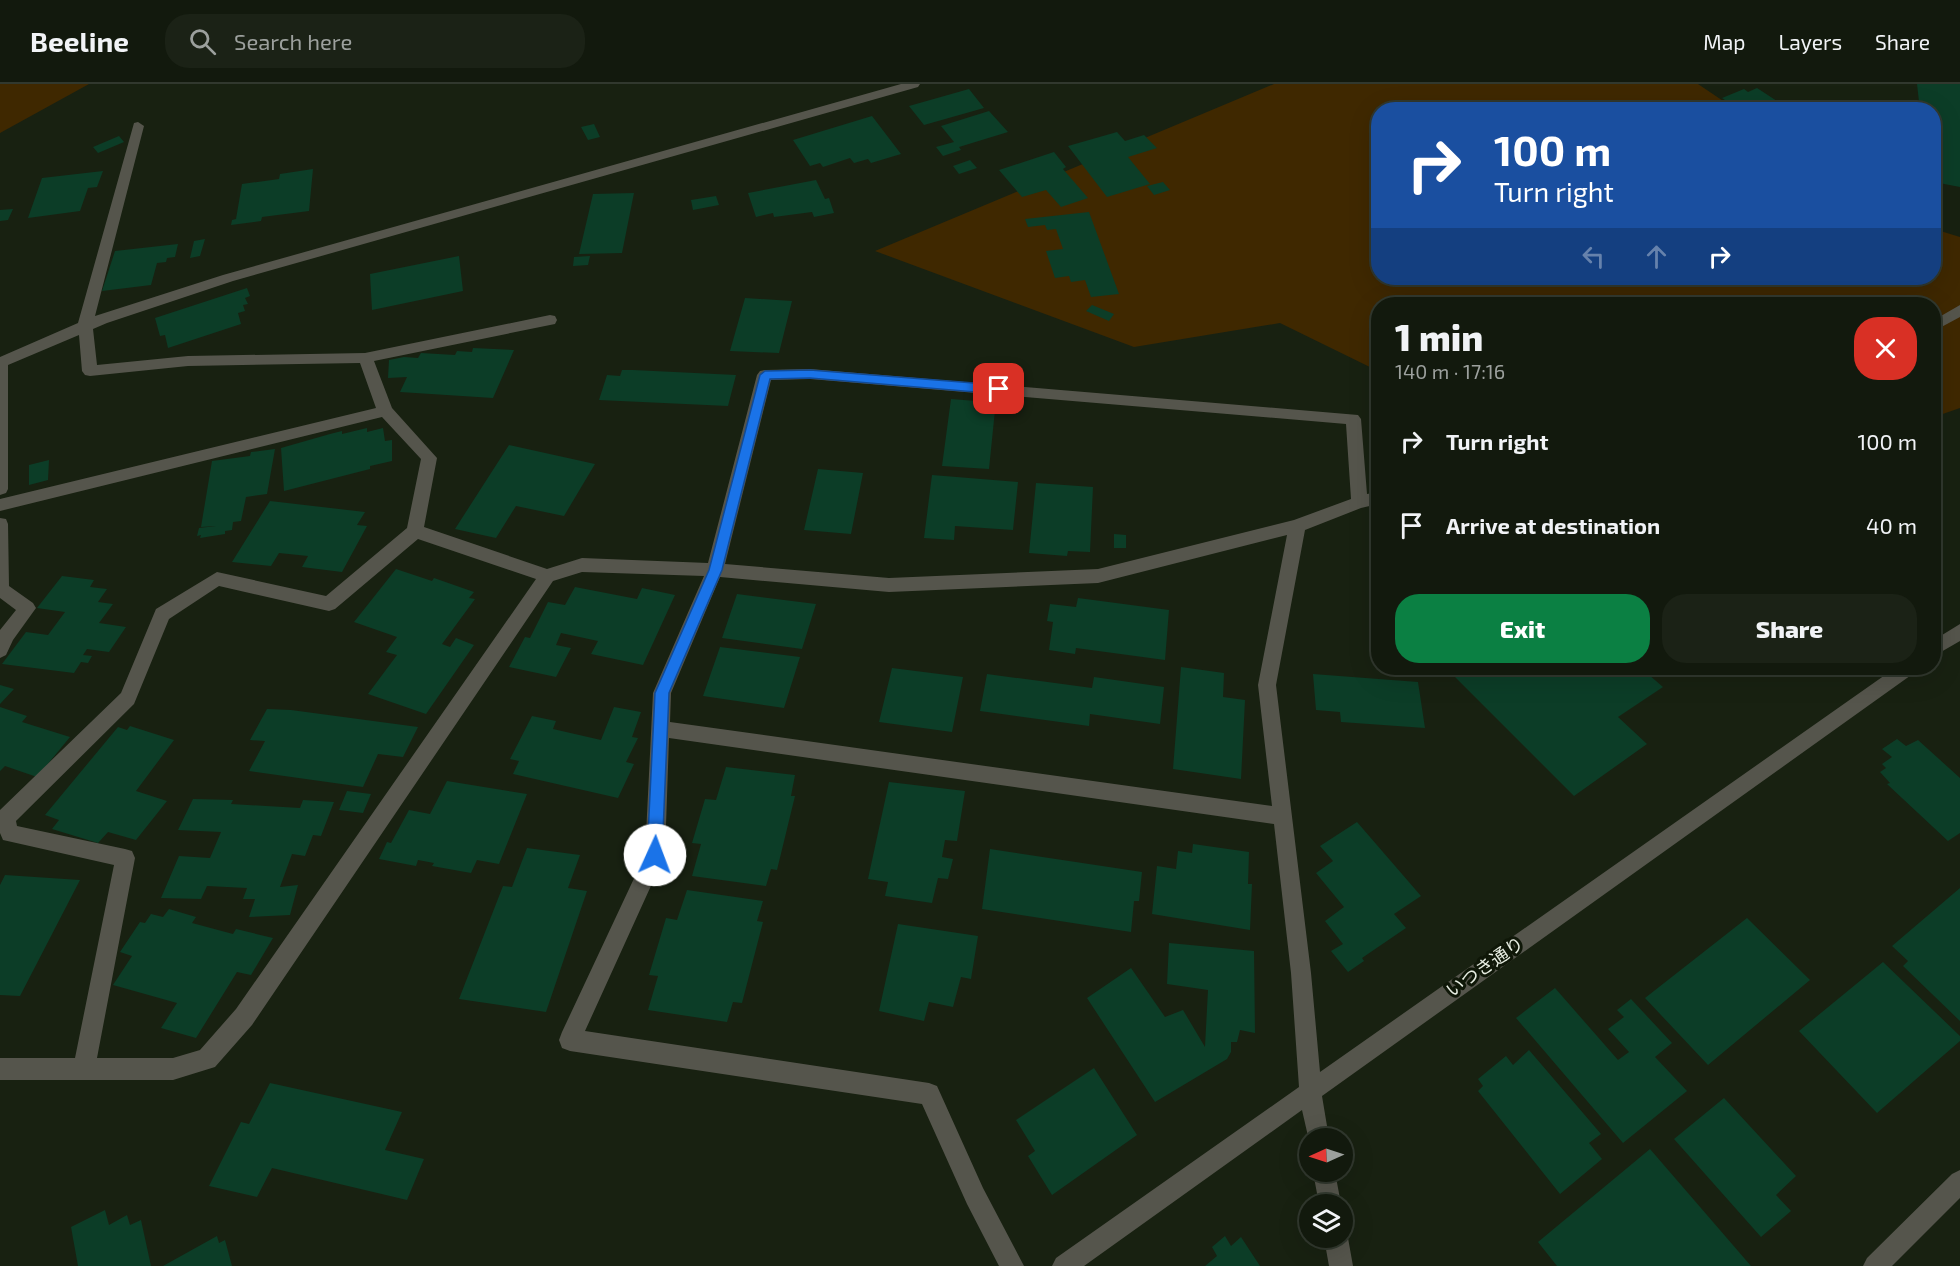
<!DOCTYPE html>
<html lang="en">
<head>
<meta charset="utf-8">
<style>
  :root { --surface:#12190d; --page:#1b2216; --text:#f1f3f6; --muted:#9ca09d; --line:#31382e; --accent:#0b8043 }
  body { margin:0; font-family:"Exo 2","Noto Sans JP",sans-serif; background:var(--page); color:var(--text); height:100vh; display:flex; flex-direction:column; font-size:22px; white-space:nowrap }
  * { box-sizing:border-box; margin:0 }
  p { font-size:20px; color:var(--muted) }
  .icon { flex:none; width:33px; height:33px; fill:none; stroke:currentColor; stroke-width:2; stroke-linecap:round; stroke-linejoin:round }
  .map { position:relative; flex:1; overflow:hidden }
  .side { position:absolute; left:1371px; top:213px; width:570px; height:378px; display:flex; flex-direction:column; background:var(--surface); border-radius:24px; box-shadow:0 6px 24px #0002,0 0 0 2px var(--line) }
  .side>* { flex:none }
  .guide { position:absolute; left:1371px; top:18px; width:570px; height:183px; border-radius:24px; box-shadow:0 6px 24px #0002,0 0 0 2px var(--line); background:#1a4fa0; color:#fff; overflow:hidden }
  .needle { width:39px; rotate:267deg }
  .fabs { position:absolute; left:1299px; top:1044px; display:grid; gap:12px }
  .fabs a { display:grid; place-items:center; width:54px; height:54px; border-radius:50%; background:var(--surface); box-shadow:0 6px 24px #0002,0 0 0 2px var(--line); font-size:30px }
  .pin { position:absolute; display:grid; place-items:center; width:51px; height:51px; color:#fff; margin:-26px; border-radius:12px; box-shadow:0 3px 9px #0006 }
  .me { position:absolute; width:66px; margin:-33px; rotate:2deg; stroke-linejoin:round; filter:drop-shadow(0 0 4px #0008) }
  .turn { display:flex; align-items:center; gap:21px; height:126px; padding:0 24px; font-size:27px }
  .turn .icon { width:78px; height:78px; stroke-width:2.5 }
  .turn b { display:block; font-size:42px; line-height:51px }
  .lanes { display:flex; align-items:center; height:57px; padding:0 24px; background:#0003; justify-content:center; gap:30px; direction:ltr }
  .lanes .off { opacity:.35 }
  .round { display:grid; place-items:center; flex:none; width:63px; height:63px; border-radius:24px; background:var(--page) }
  .head { display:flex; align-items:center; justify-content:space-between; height:102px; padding:0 24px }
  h1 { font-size:36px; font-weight:800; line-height:45px }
  .button { display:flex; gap:12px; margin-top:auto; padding:12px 24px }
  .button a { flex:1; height:69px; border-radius:24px; background:var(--accent); color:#fff; font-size:24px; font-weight:800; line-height:69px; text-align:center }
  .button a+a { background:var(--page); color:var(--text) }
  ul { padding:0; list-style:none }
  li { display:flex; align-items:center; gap:18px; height:84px; padding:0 24px }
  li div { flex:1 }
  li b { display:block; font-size:22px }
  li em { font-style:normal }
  header { display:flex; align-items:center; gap:36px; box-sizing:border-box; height:84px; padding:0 30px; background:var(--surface); border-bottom:2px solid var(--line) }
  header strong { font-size:28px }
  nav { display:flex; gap:33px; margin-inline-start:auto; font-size:21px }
  .search { width:420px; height:54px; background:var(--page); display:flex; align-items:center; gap:15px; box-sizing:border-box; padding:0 21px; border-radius:24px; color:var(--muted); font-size:22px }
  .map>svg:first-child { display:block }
</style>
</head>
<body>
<header>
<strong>Beeline</strong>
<div class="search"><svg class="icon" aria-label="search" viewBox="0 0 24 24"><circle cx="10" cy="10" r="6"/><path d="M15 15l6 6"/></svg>Search here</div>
<nav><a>Map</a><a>Layers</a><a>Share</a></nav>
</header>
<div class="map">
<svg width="1960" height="1182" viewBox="0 0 1960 1182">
  <rect width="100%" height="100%" fill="#182111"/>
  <path fill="#3f2800" d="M0 0H89L0 49Z
    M1274 0H1698L1735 25 1378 26V194H1934V145L1960 153V324L1934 333V220H1378V287L1280 239 1134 263 875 167Z"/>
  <path fill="#0c3d27" d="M1917 0H1960V103L1934 98V26H1920Z
    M1757 4 1791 26H1740L1722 14 1744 5 1748 8Z
    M969 5 984 24 924 41 909 22Z
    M989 27 1008 48 959 63 961 66 943 72 936 63 954 58 941 42Z
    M872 32 901 70 871 79 868 75 854 79 850 74 823 83 820 79 810 82 793 56Z
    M594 40 600 53 588 56 581 43Z
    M1117 48 1125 57 1144 51 1157 64 1128 73 1150 100 1107 113 1068 62Z
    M119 52 124 58 98 69 93 63Z
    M1054 68 1066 83 1063 85 1088 114 1061 123 1046 106 1022 113 999 86Z
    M970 76 977 84 959 90 953 82Z
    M313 85 309 127 262 133 261 137 231 141 232 136 236 135 242 100 279 95 280 90Z
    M103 87 97 103 88 104 80 127 28 134 42 94Z
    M816 96 825 115 829 114 834 129 814 133 812 128 774 133 773 129 756 133 748 109Z
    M1163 98 1170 106 1154 111 1147 102Z
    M634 109 622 169 579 170 593 110Z
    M716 112 719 121 693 126 691 116Z
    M13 125 8 136 0 137V126Z
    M1089 128 1119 210 1091 213 1085 196 1071 198 1069 192 1055 194 1046 167 1063 165 1056 145 1047 146 1045 141 1028 143 1025 135Z
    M205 155 200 172 190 174 194 157Z
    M178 160 175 173 167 174 166 178 157 179 151 201 102 207 115 167Z
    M459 172 463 207 372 226 370 190Z
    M590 172 588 181 573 182 574 173Z
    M247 204 250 212 245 214 248 220 243 221 245 227 238 229 241 240 168 264 165 251 160 252 155 234Z
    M745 214 792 217 779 269 730 267Z
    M1092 221 1114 230 1109 237 1086 227Z
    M473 264 514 266 493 314 400 308 407 293 388 294 389 276 404 273 418 274 421 269 455 271 457 267 472 268Z
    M622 286H633L736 291 728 322 599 316 607 291 620 292Z
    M951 315 976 317 974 325 995 326 989 385 942 382Z
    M367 344V348L383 344 385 357 392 356V377L370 382V385L284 407 281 364 330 350 342 347V350Z
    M509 361 595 380 564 432 516 422 496 454 455 445Z
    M275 365 267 410 246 413 241 437 233 438 232 446 225 447V450L200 454 201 451 197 452 199 444 216 442 201 443 212 377 250 372 251 368Z
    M49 376 48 396 29 401V381Z
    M818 385 863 389 851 450 804 446Z
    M932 391 1018 398 1013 446 955 442 954 456 924 454Z
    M1036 399 1093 403 1090 468 1068 467 1067 472 1029 469Z
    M270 417 365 428 357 441 367 442 342 488 302 483 308 472 279 469 271 482 232 478Z
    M1114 450 1126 451V464H1114Z
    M396 485 432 497 434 494 474 508 469 514 475 515 442 560 450 563 456 554 474 561 426 630 368 610 397 571 386 568 397 553 354 538Z
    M62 492 94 496 90 503 107 505 98 518 113 520 99 539 126 543 109 568 87 565 83 571 92 572 88 579 81 578 74 589 2 580 26 548 48 551 65 528 37 524Z
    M575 503 637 515 642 504 675 511 643 581 591 570 598 557 561 549 556 561 571 564 556 593 509 583 525 553 530 554 548 518 565 521Z
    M737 510 816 520 802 565 722 554Z
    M1078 514 1169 526 1165 576 1076 564 1075 570 1049 566 1053 538 1047 537 1050 520 1076 523Z
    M720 563 800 573 784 624 703 612Z
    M1181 583 1224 589 1223 613 1245 616 1241 695 1173 685Z
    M892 584 963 593 952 648 879 638Z
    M1462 584H1641L1663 603 1618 633 1647 660 1574 712 1452 590Z
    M987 590 1092 604 1094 593 1164 603 1160 640 1090 630 1089 642 980 627Z
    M1313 590 1418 598 1425 644 1341 638 1340 628 1316 626Z
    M0 601 14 605 0 620Z
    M0 623 27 632 22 638 70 653 37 693 5 682 0 687Z
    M614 623 641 628 632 653 638 654 626 678 634 680 618 714 513 690 519 677 510 675 532 632 556 637 553 645 601 656Z
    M267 625 291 626 418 643 403 673 378 670 363 703 249 687 265 657 250 656Z
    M130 642 174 656 136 707 167 717 136 756 108 748 98 759 52 745 59 736 45 731 118 643 127 646Z
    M1897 655 1906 662 1918 656 1960 694V749L1948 757 1887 700 1890 699 1880 688 1886 684 1882 680 1892 673 1882 665Z
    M726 683 795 691 791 712H795L777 786 771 785 766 802 692 792 701 760 692 759 705 715 716 716Z
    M447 697 527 710 499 780 477 776 471 789 432 782 434 779 418 776 416 782 379 775 387 758 391 759 409 726 430 730Z
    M889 698 965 707 957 757 945 756 942 773 953 775 948 795 938 794 932 819 885 812 888 798 868 795Z
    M347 707 371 710 363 729 339 726Z
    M193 715 233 716 231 720 300 724 303 716 334 718 321 752 313 751 305 772 292 770 280 803 298 801 290 831 249 833 255 815H243L247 804 207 802 201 815 161 814 179 772 210 774 221 748 178 746Z
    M1357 738 1421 812 1394 830 1406 844 1362 874 1364 877 1348 888 1331 867 1343 860 1325 837 1344 823 1316 789 1333 777 1320 762Z
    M1193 760 1249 768 1248 800H1252L1250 846 1152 830 1157 782 1176 785 1178 767 1192 769Z
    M527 764 580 771 568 804 587 807 546 928 459 915 503 802 512 803Z
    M990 765 1142 788 1139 817H1134L1131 848 982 825Z
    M5 791 80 796 20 912 0 911V801Z
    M1960 804V937L1903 882 1908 877 1892 862Z
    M687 806 763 817 757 837 763 838 742 919 733 918 727 938 648 926 658 892 649 891 666 834 677 836Z
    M169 825 196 833 192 839 233 850 236 845 273 854 251 891 237 888 196 954 161 944 177 919 113 901 132 872 120 868 140 838 145 839 151 830 163 833Z
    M1747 834 1810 896 1708 981 1645 914Z
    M898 840 978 852 971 895 961 893 953 923 929 918 924 937 879 927Z
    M1169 859 1254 867 1255 949 1240 946 1237 958H1231V968L1227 975 1155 1018 1087 914 1131 884 1165 933 1183 926 1205 963 1208 906 1167 900Z
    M1883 878 1960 952V957L1877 1029 1799 947Z
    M1555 904 1618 976 1629 968 1608 945 1624 933 1617 926 1631 915 1672 959 1655 973 1687 1007 1623 1059 1516 934Z
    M1529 966 1601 1050 1589 1059 1602 1075 1560 1110 1478 1007 1483 1002 1478 995 1506 972 1513 981Z
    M1094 984 1137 1051 1052 1111 1028 1072 1035 1067 1016 1036Z
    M270 999 402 1028 385 1066 424 1075 407 1116 272 1084 257 1113 209 1102 241 1038 249 1040Z
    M1724 1014 1796 1092 1776 1111 1791 1127 1761 1153 1674 1055Z
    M1650 1065 1751 1182H1557L1538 1158Z
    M105 1126 109 1141 127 1131 130 1141 141 1136 151 1182H78L71 1143Z
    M217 1152 219 1159 225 1156 232 1182H163Z
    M1225 1152 1231 1162 1241 1153 1260 1182H1205L1217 1172 1212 1163Z"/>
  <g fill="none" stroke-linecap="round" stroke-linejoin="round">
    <path fill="#55554c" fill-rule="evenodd" d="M901 0H920L918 3 233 197 107 239 93 245 97 281 188 272 365 269 550 231 555 232 557 236 555 240 550 241 374 277 392 324 437 374 424 443 547 485 582 474 708 479 757 291 760 287 765 286 810 285 1358 331 1361 335 1367 410 1378 408V420L1361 424 1305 446 1276 601 1311 889 1320 988 1895 584H1917L1914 589 1322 1012 1329 1054H1310V1061L1302 1026 1084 1182H1052L1056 1174 1299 1003 1291 889 1274 740 669 654 665 771 585 947 929 999 937 1002 983 1104 1024 1182H999L967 1120 922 1020 570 967 562 964 559 956 562 948 645 771 653 609 704 492 582 488 553 497 252 941 215 983 173 996H0V974H75L114 781 3 756 0 749V726L121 609 156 525 217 488 326 512 407 444 421 375 382 333 0 427V415L376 324 360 279 188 282 90 292 85 291 82 287 79 251 8 281V405L6 409 0 411V273L78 239 134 39 138 38 144 42 95 232 223 191ZM810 295 1346 340 1351 415 1294 436 1098 485 889 494 725 480 771 296ZM1287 451 1258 601 1272 722 670 638 671 609 720 493 889 508 1098 499ZM418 455 536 495 236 925 200 966 173 974H97L135 774 132 767 125 765 17 742 16 737 134 620 169 535 219 502 329 527 335 525Z
      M1960 221V233L1934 247V236Z
      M0 434 6 435 8 440 9 502 33 519 36 524 13 556 6 571 0 574V546L16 526 0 514Z
      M1960 540V557L1934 572V556Z
      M1960 1086V1114L1892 1182H1863L1867 1174 1952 1090Z
      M1313 1088H1335L1341 1120H1319Z
      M1342 1145 1348 1154 1353 1182H1329L1324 1154H1342Z"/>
  </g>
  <path fill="#1a73e8" stroke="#114b97" stroke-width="1.5" d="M810 286 999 301 1004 305 999 310 810 294 770 295 722 486 669 609 662 771 660 776 655 778 649 776 647 771 655 609 709 486 760 291 765 287Z"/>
  <g text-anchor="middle" stroke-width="6" stroke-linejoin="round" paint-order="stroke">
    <g font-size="18" fill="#e7ede2" stroke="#0f1708">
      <text transform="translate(1485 883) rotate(-35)" y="6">いつき通り</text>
    </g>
  </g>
</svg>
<div class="fabs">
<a><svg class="needle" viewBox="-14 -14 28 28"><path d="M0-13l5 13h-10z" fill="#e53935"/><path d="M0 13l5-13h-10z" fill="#9ca09d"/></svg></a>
<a><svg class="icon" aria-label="layers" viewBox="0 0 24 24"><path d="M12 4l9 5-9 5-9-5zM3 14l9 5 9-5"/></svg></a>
</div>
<div class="pin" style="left:999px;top:305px;background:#d93025"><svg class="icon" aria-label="arrive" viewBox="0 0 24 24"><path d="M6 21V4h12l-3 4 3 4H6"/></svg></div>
<svg class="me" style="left:655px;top:771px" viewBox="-20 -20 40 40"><circle r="19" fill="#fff"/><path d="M0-13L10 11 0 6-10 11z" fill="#1a73e8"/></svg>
<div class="guide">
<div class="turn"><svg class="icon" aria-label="right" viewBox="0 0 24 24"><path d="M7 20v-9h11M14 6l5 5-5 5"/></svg><div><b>100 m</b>Turn right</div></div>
<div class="lanes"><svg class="icon off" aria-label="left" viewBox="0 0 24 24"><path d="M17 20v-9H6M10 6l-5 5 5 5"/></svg><svg class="icon off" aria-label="ahead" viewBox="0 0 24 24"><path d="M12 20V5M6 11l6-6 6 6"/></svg><svg class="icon" aria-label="right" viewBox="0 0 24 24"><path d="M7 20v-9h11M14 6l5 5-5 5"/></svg></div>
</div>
<section class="side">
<div class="head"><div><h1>1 min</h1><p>140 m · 17:16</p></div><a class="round" style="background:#d93025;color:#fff"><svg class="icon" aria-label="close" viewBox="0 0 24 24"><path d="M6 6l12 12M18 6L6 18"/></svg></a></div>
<ul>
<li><svg class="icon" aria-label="right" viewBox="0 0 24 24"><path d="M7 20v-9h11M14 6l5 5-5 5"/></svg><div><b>Turn right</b></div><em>100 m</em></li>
<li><svg class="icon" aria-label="arrive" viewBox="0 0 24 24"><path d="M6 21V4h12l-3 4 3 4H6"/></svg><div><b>Arrive at destination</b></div><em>40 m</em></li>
</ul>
<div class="button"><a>Exit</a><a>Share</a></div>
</section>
</div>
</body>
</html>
